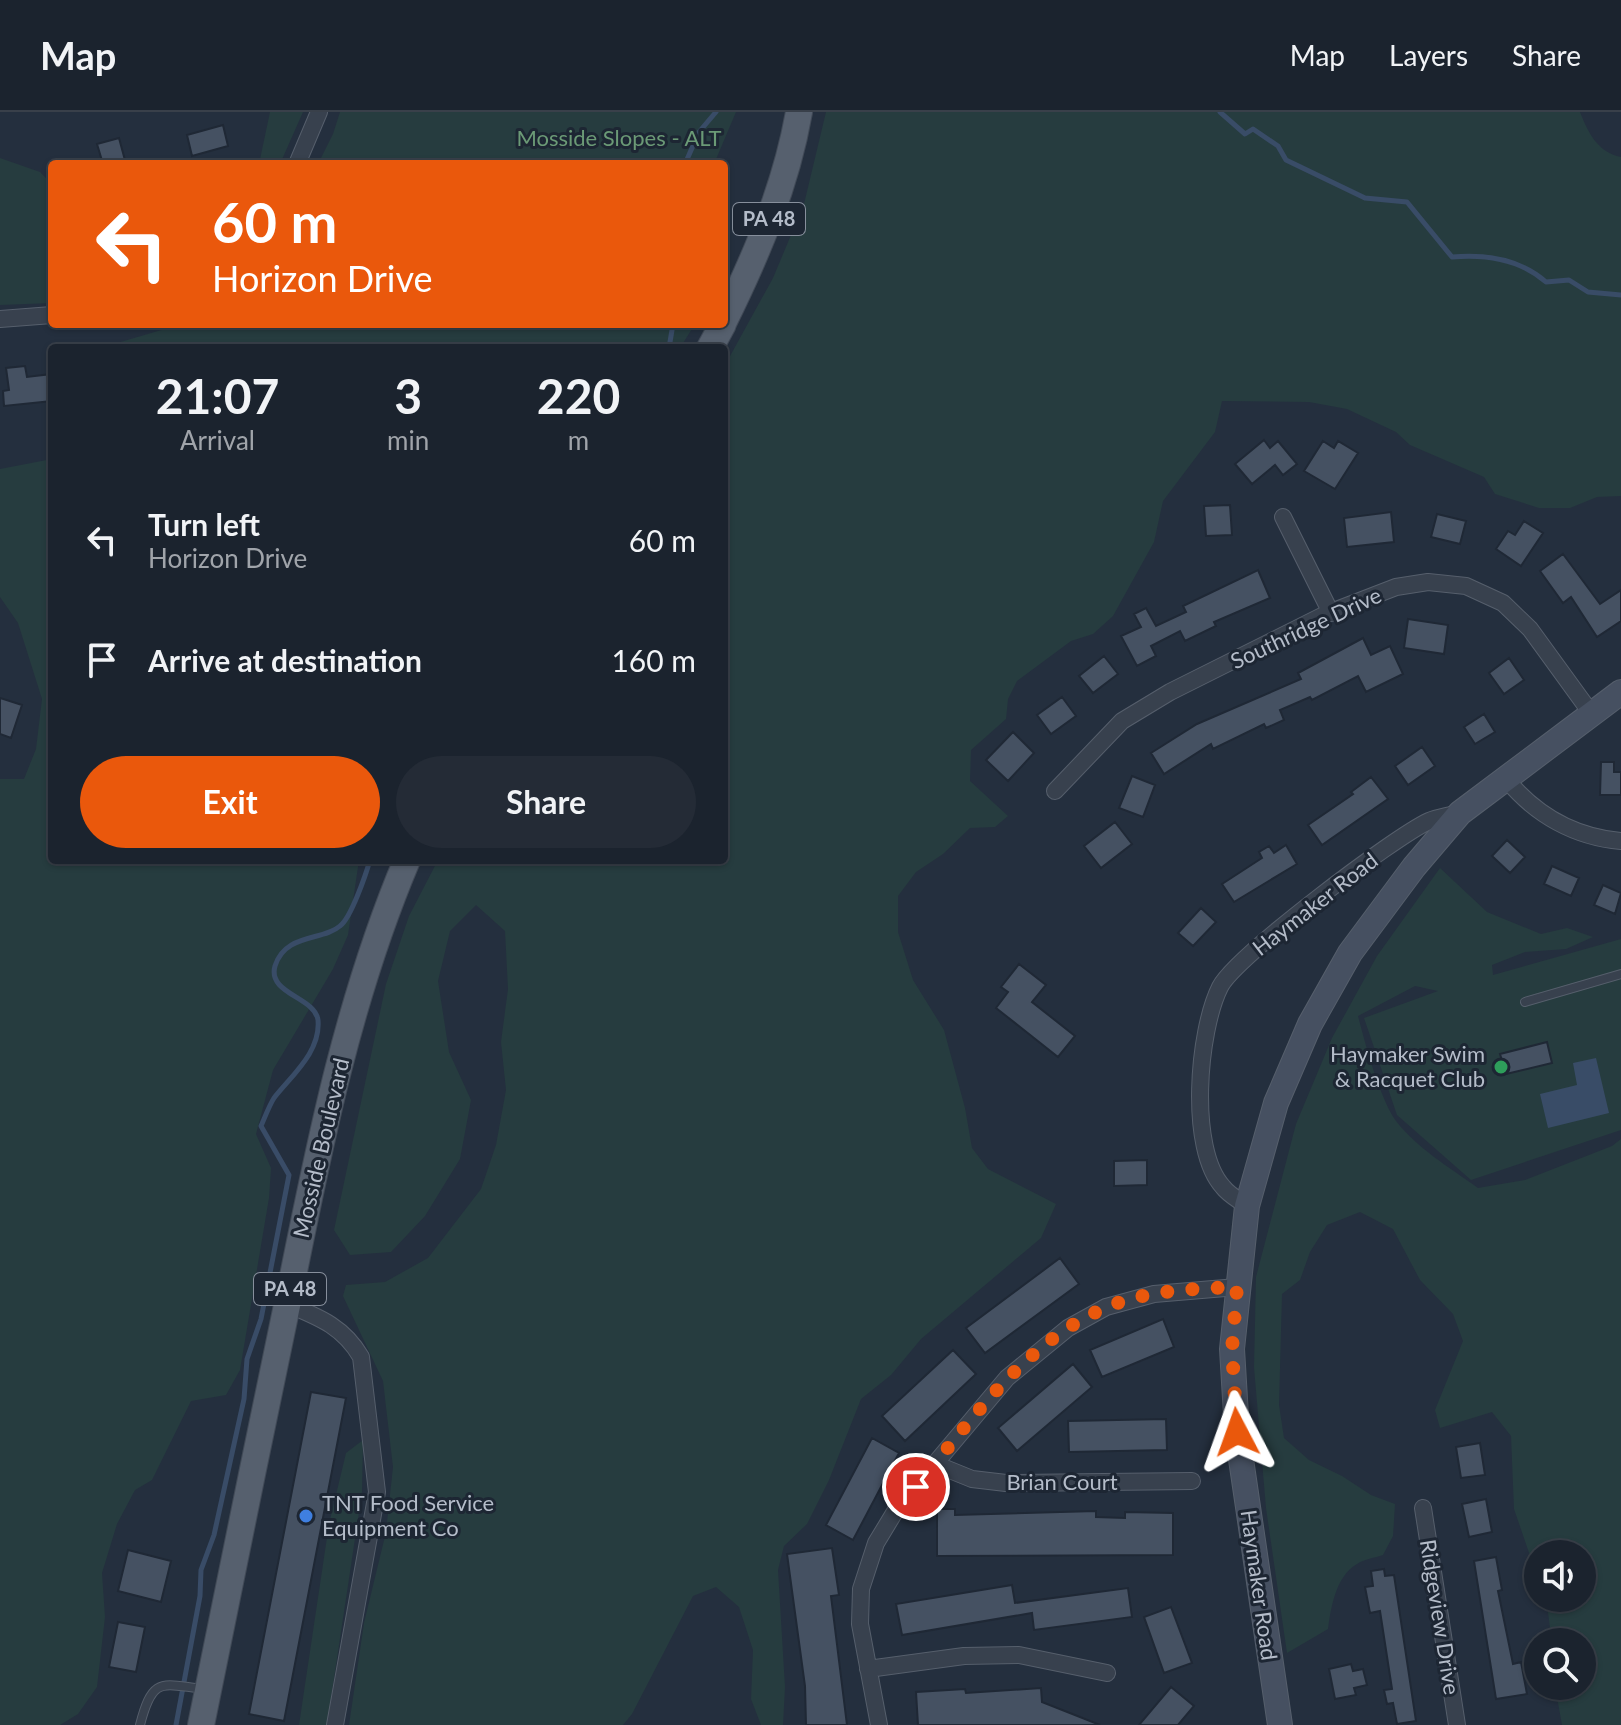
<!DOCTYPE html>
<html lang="en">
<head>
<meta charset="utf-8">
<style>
  :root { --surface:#1b232e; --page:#242b36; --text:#f1f3f6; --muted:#a0a4aa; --line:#39404a; --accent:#ea580c }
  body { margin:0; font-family:Lato,sans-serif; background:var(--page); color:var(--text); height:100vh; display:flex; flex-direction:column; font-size:30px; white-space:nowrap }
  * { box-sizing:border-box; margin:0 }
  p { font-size:26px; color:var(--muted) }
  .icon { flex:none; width:44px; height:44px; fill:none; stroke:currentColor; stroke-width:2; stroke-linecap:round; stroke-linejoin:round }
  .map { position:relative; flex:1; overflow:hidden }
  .sheet { position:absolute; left:48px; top:232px; width:680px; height:520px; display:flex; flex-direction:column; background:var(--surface); border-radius:8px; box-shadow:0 2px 6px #0004,0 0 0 2px var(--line) }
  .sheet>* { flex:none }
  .top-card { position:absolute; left:48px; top:48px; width:680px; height:168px; border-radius:8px; box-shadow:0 2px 6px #0004,0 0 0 2px var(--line); background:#ea580c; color:#fff; overflow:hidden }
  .fabs { position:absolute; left:1524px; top:1428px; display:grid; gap:16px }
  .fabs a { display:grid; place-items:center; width:72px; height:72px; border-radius:50%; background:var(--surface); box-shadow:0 2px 6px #0004,0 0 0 2px var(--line); font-size:40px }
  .pin { position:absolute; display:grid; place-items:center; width:68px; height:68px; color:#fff; margin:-34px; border:4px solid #fff; border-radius:50%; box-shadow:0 2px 8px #0007 }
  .me { position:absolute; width:88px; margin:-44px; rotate:356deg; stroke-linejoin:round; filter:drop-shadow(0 0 6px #0008) }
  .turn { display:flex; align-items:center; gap:28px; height:168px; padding:0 32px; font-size:36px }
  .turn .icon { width:104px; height:104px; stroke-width:2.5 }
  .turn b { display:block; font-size:56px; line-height:68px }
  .eta { display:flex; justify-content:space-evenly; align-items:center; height:136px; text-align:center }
  .eta b { font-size:48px; font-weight:700; line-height:56px }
  .action { display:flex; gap:16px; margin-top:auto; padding:16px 32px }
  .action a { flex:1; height:92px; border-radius:48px; background:var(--accent); color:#fff; font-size:32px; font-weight:700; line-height:92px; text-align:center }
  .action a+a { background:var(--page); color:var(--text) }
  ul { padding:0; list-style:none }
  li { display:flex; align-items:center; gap:24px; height:120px; padding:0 32px }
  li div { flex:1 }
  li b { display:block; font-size:30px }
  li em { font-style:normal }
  header { display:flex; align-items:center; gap:48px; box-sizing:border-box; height:112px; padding:0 40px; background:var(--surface); border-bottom:2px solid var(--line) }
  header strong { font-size:38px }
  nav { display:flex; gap:44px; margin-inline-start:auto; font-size:28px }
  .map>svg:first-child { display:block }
</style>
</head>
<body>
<header>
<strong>Map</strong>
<nav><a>Map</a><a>Layers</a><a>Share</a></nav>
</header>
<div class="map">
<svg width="1621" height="1613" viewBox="0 0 1621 1613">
  <rect width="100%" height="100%" fill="#242f3e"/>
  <path fill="#263c3f" d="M270 0H303L280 52H259Z
    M340 0H736L714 52H318L333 22Z
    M826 0H1580C1588 20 1597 40 1621 45V384L1597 385 1570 396H1539L1495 382 1484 365 1410 333 1396 320 1347 297 1309 290 1222 289 1215 320 1163 389 1154 430 1113 504 1093 522 1071 529 1017 569 1008 587 1006 607 971 638 970 669 1008 704 995 715 970 716 943 742 916 760 898 784V820L913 868 944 918 965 996 972 1036 988 1057 1056 1092 1041 1126 921 1227 891 1263 861 1287 829 1368 807 1412 784 1434 778 1458 785 1575 783 1613H761L751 1587 753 1538 739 1495 716 1475 693 1484 632 1602 623 1613H349L364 1511 386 1420 393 1355 383 1269 343 1184 346 1173 385 1170 428 1146 481 1077 496 1033 506 978 501 930 508 877 505 819 476 793 450 819 438 869 449 940 471 988 460 1047 425 1104 391 1140 350 1143 334 1118 386 872 409 804 438 748H724V255L773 166 804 92Z
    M0 46 40 60 52 72V191L0 193Z
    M182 212H695L680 236H100Z
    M52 347V748H359L348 823 333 857 273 958 256 1022 271 1056 269 1086 240 1258 226 1283 191 1289 152 1368 135 1378 117 1412 102 1461 105 1505 97 1575 78 1602 60 1613H0V667H24L36 637 42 587 18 511 0 485V357Z
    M1440 756 1487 800 1541 822 1567 816 1593 825 1566 837 1525 840 1492 853 1493 863 1621 827V1018L1471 1068 1397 1003 1364 906 1438 879 1415 874 1358 904C1365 931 1380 987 1396 1009 1418 1037 1449 1055 1478 1076L1525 1068 1612 1034 1621 1027V1613H1562L1555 1574H1582V1530H1552L1546 1486H1582V1442H1538V1467L1514 1397 1511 1324 1492 1300 1440 1316 1435 1298 1463 1229 1453 1202 1420 1168 1393 1117 1360 1100 1327 1113 1310 1140 1300 1168 1282 1182 1279 1293 1284 1326 1309 1348 1342 1364 1371 1383 1395 1392 1393 1424 1383 1443C1375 1446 1364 1447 1357 1452 1336 1464 1331 1495 1328 1517L1287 1541 1266 1396 1254 1255 1256 1165 1296 1012 1332 926 1377 844Z
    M363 1328 362 1380 327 1613H299L329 1412 346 1341Z"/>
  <path fill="#394c67" d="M1596 946 1609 1001 1548 1016 1540 982 1577 973 1573 951Z"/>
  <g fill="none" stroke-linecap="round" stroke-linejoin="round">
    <path stroke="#394c67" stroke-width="5" d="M1220 0 1245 22 1253 17 1278 34 1286 48 1365 86 1407 90 1452 145C1487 142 1520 147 1546 170L1569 168 1588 180 1621 183
      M685 52 699 20 716 0
      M669 236 673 212
      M176 1613 200 1484 201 1458 214 1423 244 1287 247 1247 261 1207 289 1063 261 1014C265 1005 269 994 274 986 291 964 321 940 318 908 315 885 267 882 275 854 285 821 323 829 340 814 351 806 366 762 370 748"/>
  </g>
  <path fill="#455162" stroke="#1f2835" stroke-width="2" d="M223 13 228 34 192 44 187 23Z
    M119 26 126 52H103L97 32Z
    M25 254 27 265 52 262V289L4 294 3 279 9 278 6 256Z
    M1264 328 1270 336 1278 329 1297 352 1283 363 1275 353 1252 372 1235 352Z
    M1323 329 1334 336 1338 329 1358 341 1335 377 1304 359Z
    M1230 393 1232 423 1206 424 1204 394Z
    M1391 400 1394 430 1347 435 1344 406Z
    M1437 402 1466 409 1460 432 1431 425Z
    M1524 409 1543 421 1521 454 1496 437 1508 419 1515 423Z
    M1563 442 1600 492 1621 478V509L1597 525 1571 485 1563 491 1540 459Z
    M1258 458 1270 486 1214 510 1216 514 1185 529 1180 519 1151 534 1156 544 1137 554 1121 524 1141 515 1134 502 1146 496 1156 514 1186 500 1183 494Z
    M1408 507 1448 513 1444 542 1404 536Z
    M1363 526 1371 543 1390 534 1403 562 1366 580 1358 564 1312 588 1310 585 1280 598 1284 608 1266 616 1264 612 1213 637 1211 632 1164 662 1151 641 1197 612 1301 567 1298 561Z
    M1104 544 1118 562 1093 581 1079 564Z
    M1509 546 1524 568 1504 582 1489 561Z
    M1062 585 1076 604 1051 622 1037 603Z
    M0 586 22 593 11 626 0 622Z
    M1484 602 1495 620 1475 632 1464 615Z
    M1013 620 1034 641 1008 669 986 648Z
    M1422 635 1435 654 1408 673 1395 654Z
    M1601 650H1614V660H1621V683H1600Z
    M1132 664 1155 673 1143 705 1119 696Z
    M1371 665 1388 687 1322 733 1308 713 1353 682 1351 680Z
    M1115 710 1132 732 1101 756 1084 734Z
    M1507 728 1525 745 1510 761 1492 744Z
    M1286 733 1297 752 1234 790 1222 772 1262 746 1259 740 1269 734 1274 741Z
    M1552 754 1579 766 1571 784 1544 772Z
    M1603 773 1621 781 1615 802 1594 793Z
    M1201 796 1216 810 1193 834 1178 821Z
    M1019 852 1046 873 1032 890 1075 924 1058 945 996 896 1008 880 1001 875Z
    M1547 930 1552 951 1506 962 1500 942Z
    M1147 1048V1073L1114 1074V1049Z
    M1060 1146 1079 1172 985 1241 966 1216Z
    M1163 1207 1174 1235 1102 1265 1090 1238Z
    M953 1238 976 1262 905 1329 882 1304Z
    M1073 1252 1092 1275 1017 1339 998 1316Z
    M311 1280 346 1286 284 1609 249 1602Z
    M1166 1307 1167 1338 1069 1340 1068 1309Z
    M872 1326 899 1341 853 1428 826 1413Z
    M1480 1331 1485 1363 1461 1366 1456 1335Z
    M1486 1387 1492 1420 1469 1425 1462 1392Z
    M937 1397H955V1403L1096 1399V1405L1125 1406V1400L1173 1401V1443L937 1444Z
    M832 1436 839 1483 831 1484 847 1613H806L805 1574 787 1442Z
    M128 1438 171 1449 161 1490 118 1479Z
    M1496 1445 1502 1478 1498 1479 1513 1552 1521 1550 1527 1582 1496 1587 1474 1449Z
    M1384 1457 1385 1464 1394 1463 1416 1609 1397 1612 1393 1591 1387 1592 1384 1578 1392 1577 1380 1499 1370 1501 1365 1475 1373 1474 1371 1459Z
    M1012 1473 1015 1491 1128 1476 1132 1505 1034 1518 1032 1501 902 1523 896 1492Z
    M1171 1495 1192 1551 1164 1561 1144 1505Z
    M118 1510 145 1515 136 1560 109 1555Z
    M1351 1552 1353 1559 1363 1557 1367 1573 1354 1576 1356 1583 1335 1587 1329 1557Z
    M1171 1575 1194 1594 1178 1613H1139Z
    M1041 1576 1042 1590 1100 1613H918L916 1580 965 1577 966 1581Z"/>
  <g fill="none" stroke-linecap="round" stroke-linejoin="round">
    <defs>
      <path id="service" d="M1525 890 1621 862
        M140 1613C153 1562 163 1573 205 1577"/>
      <path id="minor" d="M297 52 319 0
        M0 207 52 203
        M1283 405 1331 501
        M1507 668C1536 703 1575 725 1621 729
        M1055 679 1122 609 1170 580 1326 502 1396 475 1428 470 1466 474 1503 491 1530 517 1591 601
        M1247 1094C1239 1088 1229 1083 1223 1075 1188 1037 1198 919 1220 875 1235 845 1394 725 1429 709 1438 705 1449 704 1458 701
        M287 1192C318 1205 343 1214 361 1245L377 1380 335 1613
        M935 1352 972 1367 1006 1371 1192 1369
        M1423 1396 1457 1613
        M868 1557 964 1544 1019 1543 1107 1561
        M879 1613 860 1512 861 1477 876 1431 896 1398 1007 1266 1068 1216 1106 1195 1154 1182 1237 1175"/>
      <path id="secondary" d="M1280 1613 1237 1320 1232 1237 1247 1094 1276 991 1310 912 1350 841 1414 755 1460 701 1621 580"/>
      <path id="primary" d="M724 209C757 142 786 74 799 0
        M710 236 723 212
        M201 1613C231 1467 260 1320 291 1174 320 1029 349 885 407 748"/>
    </defs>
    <use href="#service" stroke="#565f6c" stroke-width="10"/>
    <use href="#minor" stroke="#565f6c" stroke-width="18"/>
    <use href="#secondary" stroke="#565f6c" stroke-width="26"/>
    <use href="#primary" stroke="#414a57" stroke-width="28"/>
    <use href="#service" stroke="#38414e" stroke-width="8"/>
    <use href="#minor" stroke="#38414e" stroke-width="16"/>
    <use href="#secondary" stroke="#465061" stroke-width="24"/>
    <use href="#primary" stroke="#56606e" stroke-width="26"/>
  </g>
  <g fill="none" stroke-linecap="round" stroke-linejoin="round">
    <path stroke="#ea580c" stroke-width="14" stroke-dasharray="0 25.2" d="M916 1375C970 1310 1024 1231 1105 1196 1145 1178 1193 1177 1237 1175L1232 1237 1237 1320"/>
  </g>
  <circle fill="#2e9e5b" stroke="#1d2633" stroke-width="3" cx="1501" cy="955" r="8"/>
  <circle fill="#3f7fe0" stroke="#1d2633" stroke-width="3" cx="306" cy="1404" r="8"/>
  <g text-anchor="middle" stroke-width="6" stroke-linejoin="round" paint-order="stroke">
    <g fill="#1d2633" stroke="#878f9c" stroke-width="2">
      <rect x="733" y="91" width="72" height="32" rx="6"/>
      <rect x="254" y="1161" width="72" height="32" rx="6"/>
    </g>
    <g font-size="20" font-weight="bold" fill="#b4bcc9">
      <text x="769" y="114">PA 48</text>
      <text x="290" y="1184">PA 48</text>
    </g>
    <g font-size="22" fill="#6b9a76" stroke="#1d2633">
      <text x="619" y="34">Mosside Slopes - ALT</text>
    </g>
    <g font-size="22" fill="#b4bcc9" stroke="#1d2633">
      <text transform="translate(1306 516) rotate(-25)" y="8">Southridge Drive</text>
      <text transform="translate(1315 792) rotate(-38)" y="8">Haymaker Road</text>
      <text transform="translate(321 1036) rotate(-77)" y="8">Mosside Boulevard</text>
      <text x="1062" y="1378">Brian Court</text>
      <text transform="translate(1259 1473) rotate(82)" y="8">Haymaker Road</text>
      <text transform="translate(1440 1505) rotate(81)" y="8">Ridgeview Drive</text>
    </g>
    <g font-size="22" fill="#b4bcc9" stroke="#1d2633" text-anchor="end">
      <text x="1485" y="950">Haymaker Swim<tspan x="1485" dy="25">&amp; Racquet Club</tspan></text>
      <text x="322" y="1399" text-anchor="start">TNT Food Service<tspan x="322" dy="25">Equipment Co</tspan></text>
    </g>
  </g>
</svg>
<div class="fabs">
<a><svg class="icon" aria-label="sound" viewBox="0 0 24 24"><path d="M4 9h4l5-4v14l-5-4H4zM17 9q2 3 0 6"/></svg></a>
<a><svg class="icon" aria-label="search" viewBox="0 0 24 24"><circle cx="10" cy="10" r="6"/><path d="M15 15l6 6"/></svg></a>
</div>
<div class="pin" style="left:916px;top:1375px;background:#d93025"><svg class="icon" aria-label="arrive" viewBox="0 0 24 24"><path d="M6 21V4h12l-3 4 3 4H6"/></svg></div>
<svg class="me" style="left:1237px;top:1320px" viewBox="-20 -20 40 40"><path d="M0-17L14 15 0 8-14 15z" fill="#ea580c" stroke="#fff" stroke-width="4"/></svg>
<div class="top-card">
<div class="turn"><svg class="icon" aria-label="left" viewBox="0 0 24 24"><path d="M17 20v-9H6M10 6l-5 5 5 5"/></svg><div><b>60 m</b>Horizon Drive</div></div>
</div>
<section class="sheet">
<div class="eta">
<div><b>21:07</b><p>Arrival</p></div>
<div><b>3</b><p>min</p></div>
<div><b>220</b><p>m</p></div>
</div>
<ul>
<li><svg class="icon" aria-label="left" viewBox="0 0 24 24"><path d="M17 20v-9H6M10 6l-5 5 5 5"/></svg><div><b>Turn left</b><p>Horizon Drive</p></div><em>60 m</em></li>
<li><svg class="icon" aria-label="arrive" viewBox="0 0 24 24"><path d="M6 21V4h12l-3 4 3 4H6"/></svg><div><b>Arrive at destination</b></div><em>160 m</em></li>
</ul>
<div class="action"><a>Exit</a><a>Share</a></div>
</section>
</div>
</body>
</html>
